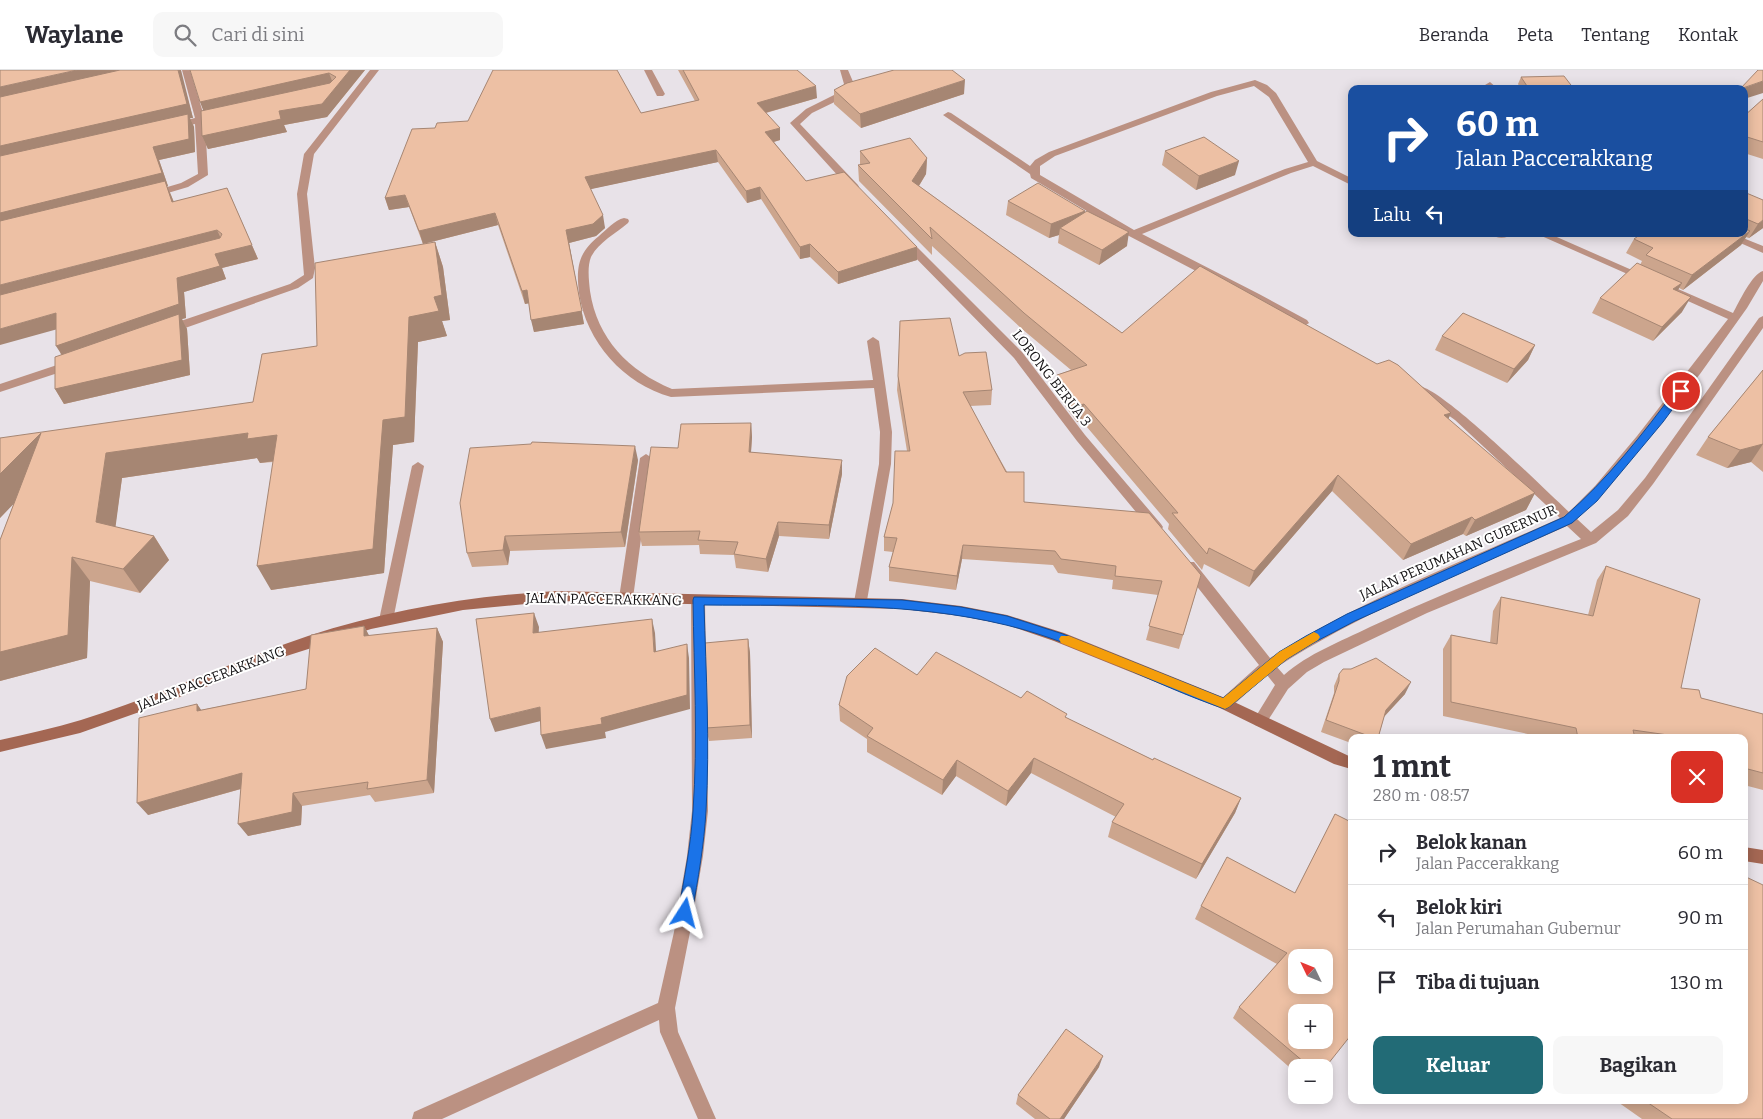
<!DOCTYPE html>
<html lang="id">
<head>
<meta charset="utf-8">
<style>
  :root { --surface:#fff; --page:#f7f7f7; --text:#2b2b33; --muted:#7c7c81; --line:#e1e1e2; --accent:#226b76 }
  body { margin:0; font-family:Bitter,serif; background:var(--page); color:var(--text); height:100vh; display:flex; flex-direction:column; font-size:19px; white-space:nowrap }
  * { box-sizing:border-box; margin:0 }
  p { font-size:16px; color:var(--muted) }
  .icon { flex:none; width:28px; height:28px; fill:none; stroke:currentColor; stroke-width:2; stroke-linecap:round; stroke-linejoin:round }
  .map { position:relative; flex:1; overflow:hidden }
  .sheet { position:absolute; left:1348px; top:664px; width:400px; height:370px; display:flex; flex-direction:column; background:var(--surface); border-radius:10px; box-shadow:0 2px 12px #0003 }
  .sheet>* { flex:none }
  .guide { position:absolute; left:1348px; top:15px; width:400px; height:152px; border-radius:10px; box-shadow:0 2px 12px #0003; background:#1a4fa0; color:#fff; overflow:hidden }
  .needle { width:32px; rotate:313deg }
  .fabs { position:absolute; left:1288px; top:879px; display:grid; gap:10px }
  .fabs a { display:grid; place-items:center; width:45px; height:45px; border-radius:10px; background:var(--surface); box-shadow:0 2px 12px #0003; font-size:25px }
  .pin { position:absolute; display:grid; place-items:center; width:42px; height:42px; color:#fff; margin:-21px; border:2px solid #fff; border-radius:50%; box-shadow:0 1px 5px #0007 }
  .me { position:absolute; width:55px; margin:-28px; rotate:9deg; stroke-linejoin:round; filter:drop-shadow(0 0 4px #0008) }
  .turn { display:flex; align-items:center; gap:18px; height:105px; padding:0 25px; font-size:22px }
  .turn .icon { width:65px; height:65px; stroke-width:2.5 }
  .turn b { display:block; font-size:35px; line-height:42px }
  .then { display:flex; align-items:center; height:48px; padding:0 25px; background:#0003; gap:10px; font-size:19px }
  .round { display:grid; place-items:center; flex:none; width:52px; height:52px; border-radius:10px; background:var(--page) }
  .headline { display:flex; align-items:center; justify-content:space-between; height:85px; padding:0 25px }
  h1 { font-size:30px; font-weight:700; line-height:38px }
  .cta { display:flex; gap:10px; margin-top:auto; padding:10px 25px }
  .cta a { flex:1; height:58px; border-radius:10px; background:var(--accent); color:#fff; font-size:20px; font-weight:700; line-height:58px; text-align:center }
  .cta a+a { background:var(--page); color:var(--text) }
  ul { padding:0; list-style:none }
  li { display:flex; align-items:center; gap:15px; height:65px; padding:0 25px; border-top:1px solid var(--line) }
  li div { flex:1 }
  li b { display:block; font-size:19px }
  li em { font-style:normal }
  header { display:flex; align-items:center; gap:30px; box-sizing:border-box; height:70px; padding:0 25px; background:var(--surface); border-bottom:1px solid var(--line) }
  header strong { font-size:24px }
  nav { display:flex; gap:28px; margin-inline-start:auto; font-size:18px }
  .search { width:350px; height:45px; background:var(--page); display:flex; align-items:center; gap:12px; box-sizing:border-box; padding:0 18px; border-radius:10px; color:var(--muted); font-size:19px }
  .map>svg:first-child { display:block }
</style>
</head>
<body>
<header>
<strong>Waylane</strong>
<div class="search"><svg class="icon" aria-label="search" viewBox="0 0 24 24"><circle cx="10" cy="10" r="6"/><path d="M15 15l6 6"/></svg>Cari di sini</div>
<nav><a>Beranda</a><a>Peta</a><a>Tentang</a><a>Kontak</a></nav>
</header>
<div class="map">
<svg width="1763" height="1049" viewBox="0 0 1763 1049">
  <rect width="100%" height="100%" fill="#e8e2e8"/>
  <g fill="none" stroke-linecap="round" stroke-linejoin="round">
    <path fill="#bb9182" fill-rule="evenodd" d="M418 392 424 396 393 550 391 554 386 555 381 554 379 550 412 396Z"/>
    <path fill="#bb9182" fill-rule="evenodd" d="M182 0H190L204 46 218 43 223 46 205 52 208 105 188 117 151 128 147 127V123L181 113 198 104 195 54 173 59 168 56 170 54 195 48Z
      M370 0H379L314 84 307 124 315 198 313 208 298 218 171 263H163L161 260 163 257 290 214 304 205 297 124 304 84Z
      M644 0H652L665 24 663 26H657Z
      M840 0H848L854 14 849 25 812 43 800 54 858 115 859 117 854 120 850 119 790 53 806 39 842 21 844 14Z
      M1255 10 1267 15 1276 23 1317 91 1351 108V115L1313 96 1291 103 1142 164 1259 224 1307 250 1309 253 1303 257 1129 166 1031 108 1030 104 943 45 948 42 951 43 1030 96 1035 90 1049 82 1211 22ZM1254 16 1269 27 1308 92 1285 99 1134 160 1040 105V96L1055 86 1217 26Z
      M1490 12 1498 19H1489L1485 15Z
      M624 148 628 149 629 151 628 153C616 163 598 173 591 187 587 197 589 211 590 221 597 269 629 301 672 319L873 310 867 271 873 267 879 271 892 362 891 394 866 536 861 537 856 536 854 532 879 394 880 362 874 318 671 327C624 314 586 272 579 223 576 197 578 183 599 166 606 160 615 150 624 148Z
      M1491 164H1512C1508 169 1495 169 1491 164Z
      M1537 164H1550L1650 208 1645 211 1641 210Z
      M1720 164H1733L1763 176V183Z
      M905 168 909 169 1022 282 1085 365 1161 454 1163 457 1161 460H1151L1077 371 1014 288 901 173 900 171 901 169Z
      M1763 201V211L1747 238 1700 304 1611 414 1577 449 1591 462 1618 440 1645 408 1759 248 1763 246V258L1653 414 1628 446 1596 473 1427 543 1324 592 1307 602 1288 619 1265 655 1260 657 1255 655 1253 651 1275 615 1267 605 1230 638 1225 640 1220 638 1218 634 1220 630 1259 595 1184 500 1182 496 1184 492H1194L1270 588C1360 530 1462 492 1560 448L1455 350 1416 322 1414 319 1416 316C1436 311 1548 423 1569 442L1595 416 1637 366 1728 249 1670 223 1669 221 1670 219H1678L1733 243C1739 232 1752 204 1763 201ZM1567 456 1581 469C1510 497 1439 525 1370 557 1340 572 1309 583 1284 605L1277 597C1368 539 1469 500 1567 456Z
      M72 290 76 291 78 294 76 297 0 322V314Z
      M646 384 652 388 633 528 631 532 626 533 621 532 619 528 640 388Z
      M698 525 703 526 705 530 708 741 703 786 690 862 675 938 678 962 716 1049H698L660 962 659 950 442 1049H412L414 1042 658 933 674 862 687 786 692 741 691 530 693 526Z"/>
    <path fill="#a46753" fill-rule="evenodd" d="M556 521 902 529 961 536 1007 545 1064 563 1230 630 1351 687V699L1334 694 1220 638 1054 571 1007 555 961 546 902 539 556 531 463 540 371 559 277 589 162 634 80 663 0 682V670C27 664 54 658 81 650 158 626 231 592 308 566 388 540 471 526 556 521Z
      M1744 777 1763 780V794L1744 791Z"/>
  </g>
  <path fill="#cca58d" d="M180 0 193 48H190L194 57 195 82 159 90 168 116H167L174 132 227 118 258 189 222 198 226 209 184 222 186 248 182 249 187 259 190 305 64 334 55 319 61 285 56 259Z
    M190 0H365L327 47 284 55 287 62 208 79 202 66 204 41Z
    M678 0H797L817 28 766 43 780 70 774 72 806 111 917 190 838 214 810 187 800 189 761 129 747 133 718 92 590 119 605 158 596 166 569 173 584 254 534 262 529 233 525 234 498 155 423 174 409 137 389 140 385 128 435 58 641 43 695 31Z
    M1521 7 1574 19H1521L1518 14Z
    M834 20 964 24 861 58 834 34Z
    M1763 29V89L1744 83V46Z
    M860 81 927 88 926 104 919 116 1122 263 1451 343 1448 349 1535 423 1526 440 1466 466 1463 464 1403 490 1332 421 1249 517 1204 494 1202 500 1168 459 1169 454 1081 350 1077 352 1055 322 1057 305 1071 300 1022 259 932 176V185L859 111 858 95H860Z
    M1165 81 1235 105 1196 120 1162 95Z
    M1744 122 1763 158 1749 168 1746 167 1741 175 1683 220 1679 218 1677 221 1682 242 1653 271 1592 243 1600 228 1640 195 1642 191 1626 183 1634 169 1744 164Z
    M1008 131 1085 141V142L1127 176 1099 195 1058 173 1059 165 1049 168 1006 145Z
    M435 172 443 197 450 250 442 251 447 266 418 272 414 372 393 375 384 503 271 520 273 392 260 393 257 388 122 408 115 457 154 466 169 490 140 523 90 511 87 588 0 611V470L14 433 0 448V404L253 332Z
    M1442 266 1535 275 1528 290 1507 313 1435 280Z
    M959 286 992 320 991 335 970 336 1024 432 1201 505 1179 579 1146 570 1158 525 1112 519 1113 510 1058 503 1053 495 962 489 956 520 889 511V497L893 482 884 481V467L907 381 897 320 898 306Z
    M1763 300V402L1751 392 1727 398 1696 385 1708 367Z
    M751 353 752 367 751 382 842 404 829 469 779 466 768 502 736 498 734 485 700 484 699 475 642 476 639 462 678 378Z
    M638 390 625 477 510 481 508 495 472 497 467 483Z
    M1606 496 1681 618 1701 628 1763 644V720L1744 715V668H1547L1443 646V579L1451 565 1490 573 1493 541 1501 527 1588 545 1597 510Z
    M364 556 369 566 437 558 443 572 434 723 375 732 370 725 302 736 301 755 248 766 241 719 148 745 197 634 201 640 306 619Z
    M748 569 750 583 752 668 709 671 706 658Z
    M1339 604 1405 624 1384 647 1378 668H1351V673L1321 662 1334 623V616Z
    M917 605 1021 628 1067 648 1153 690 1241 728 1235 743 1196 809 1108 767 1112 752 1116 747 1031 703 1006 736 956 706 942 725 867 682V669L840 651 839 635Z
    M1335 744 1324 998H1296V1003L1233 948 1239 937 1277 894 1195 849 1201 836 1295 823Z
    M1099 997 1064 1049H1035L1016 1034 1018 1025Z
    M1492 1030H1499L1496 1033Z
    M1615 1030H1744L1763 1049H1642Z"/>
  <path fill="#a68673" d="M77 0H142L0 32V17Z
    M178 0H181L193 48H190L194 57 195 82 159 90 168 116H167L171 125 179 146 0 159V76Z
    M350 0H365L327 47 284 55 287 62 208 79 202 66 279 41 322 34Z
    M329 3 334 16 205 45 200 32Z
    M965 10 964 24 861 58 860 44Z
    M1763 11V23L1744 29V19H1741Z
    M816 16 817 28 758 45 757 33Z
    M780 58V70L766 74 765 62Z
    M716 80 718 92 587 120 585 107Z
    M927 88 926 104 912 127V111Z
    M1239 91 1235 105 1196 120 1199 106Z
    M760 117 761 129 747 133 746 121Z
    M227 118 258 189 222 198 226 209 184 222 186 248 182 249 187 259 190 305 64 334 55 319 65 290 56 276 177 208 215 184 252 175Z
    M405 125 409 137 389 140 385 128Z
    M1085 141 1083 155 1060 158 1059 165 1049 168 1051 154Z
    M495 143 498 155 423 174 419 161Z
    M603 145 605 158 596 166 569 173 584 254 534 262 531 250 566 160Z
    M1763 150V158L1749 168 1758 154Z
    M217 160 223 173 0 231V215Z
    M1750 161 1741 175 1683 220 1692 205Z
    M1129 162 1127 176 1099 195 1102 180Z
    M435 172 443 197 450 250 442 251 447 266 418 272 414 372 393 375 384 503 271 520 257 496 383 350 409 247 434 227Z
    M810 174V187L800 189V177Z
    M917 177V190L838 214V202Z
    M1682 213 1674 227 1673 219Z
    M527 220 530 233 525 234 522 221Z
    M1691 227 1682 242 1653 271 1662 257Z
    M56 243 65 257 0 275V259Z
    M1535 275 1528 290 1507 313 1514 299Z
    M1084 334 1081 350 1077 352 1080 335Z
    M1451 343 1444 359V345Z
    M751 353 752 367 750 396 749 382Z
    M41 363 58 388 0 448V404Z
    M248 363 277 365 289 389 260 393 257 388 122 408 113 476 96 452 106 383Z
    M1763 374 1751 392 1727 398 1740 380Z
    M635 376 638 390 625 477 621 462Z
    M842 390V404L829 469V455Z
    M1338 405 1332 421 1249 517 1254 501Z
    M1535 423 1526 440 1466 466 1475 450Z
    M1472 447 1463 464 1403 490 1411 474Z
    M778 452 779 466 768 502 766 489Z
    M154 466 169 490 140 523 123 499Z
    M505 466 510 481 508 495 503 480Z
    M963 475 962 489 956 520 957 506Z
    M72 487 90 511 87 588 0 611V582Z
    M534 543 539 557 538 577 533 563Z
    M652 549 655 563 657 596 654 582Z
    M364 556 371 569 364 566Z
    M437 558 443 572 434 723 427 710Z
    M748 569 750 583 752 668 750 655Z
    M687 574 689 588 690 639 605 662 606 668 546 679 541 665 601 648Z
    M1411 612 1405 624 1379 652 1386 640Z
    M197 634 206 647 197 641Z
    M540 637 545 650 495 662 490 649Z
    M1034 688 1031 703 1006 736 1008 721Z
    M957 690 956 706 942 725 943 710Z
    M242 703 251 716 148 745 137 733Z
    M293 723 302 736 301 755 248 766 238 754Z
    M1241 728 1235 743 1196 809 1202 794Z
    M1103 986 1099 997 1064 1049H1060Z"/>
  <path fill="#edc0a4" stroke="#a68673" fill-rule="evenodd" d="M0 0H77L0 17Z
    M120 0H178L187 34 0 76V27Z
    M190 0H350L322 34 279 41 281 49 202 66 201 41 330 13 336 7 329 3 200 32Z
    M493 0H617L641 43 699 30 683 0H797L816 16 757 33 780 58 765 62 806 111 844 102 917 177 838 202 810 174 800 177 760 117 746 121 716 80 585 107 603 145 593 154 566 160 582 241 531 250 527 220 522 221 495 143 419 161 405 125 385 128 412 59 435 58 437 53 468 51Z
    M894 0H952L965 10 860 44 834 20 847 13Z
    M1758 0H1763V11L1740 19Z
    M1564 6 1574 19H1529L1521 7Z
    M1763 29V72L1744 66V46Z
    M188 44 189 69 153 77 162 103 0 143V86Z
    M1204 67 1239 91 1199 106 1165 81Z
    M910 68 927 88 912 111 1122 263 1200 196 1377 294 1389 290 1398 295 1451 343 1444 345 1535 423 1475 450 1472 447 1411 474 1338 405 1254 501 1209 478 1207 484 1172 443H1178L1084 334 1080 335 1057 305 1087 295 1024 243 930 157 932 169 858 95 870 93 860 81Z
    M165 111 172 132 227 118 252 175 215 184 220 196 177 208 179 234 56 276V243L0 259V225L220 168 222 164 217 160 0 215V151Z
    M1038 113 1085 141 1051 154 1008 131Z
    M1744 122 1763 130V150L1758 154 1744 148Z
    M1087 141 1129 162 1102 180 1060 158Z
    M1744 158 1750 161 1692 205 1646 185 1653 178 1634 169 1641 164H1744Z
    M435 172 442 225 434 227 439 241 409 247 405 347 383 350 373 479 257 496 277 365 247 369 248 363 106 383 96 452 154 466 123 499 72 487 68 565 0 582V470L41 363 0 404V368L253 332 262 284 317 276 315 193Z
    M1637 193 1682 213 1673 219 1691 227 1662 257 1600 228Z
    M1463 243 1535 275 1514 299 1442 266Z
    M179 244 182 290 55 319V287Z
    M950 248 959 286 965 283 986 282 992 320 963 322 1006 402H1024V432L1149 443 1201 505 1183 565 1149 556 1162 511 1115 506 1116 496 1061 489 1055 481 963 475 957 506 889 497 897 468 884 467 893 433 895 381H910L898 306 900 251Z
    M1763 300V374L1740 380 1708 367Z
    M751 353 749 382 842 390 829 455 778 452 766 489 734 484 738 472 698 470 700 461 639 462 651 377 678 378 681 354Z
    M532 372 635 376 621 462 505 466 503 480 467 483 460 433 470 378 531 374Z
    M1606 496 1700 529 1681 618 1699 620 1701 628 1763 644V703L1744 698V668H1689L1633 660 1635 668H1578L1576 658 1451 632V565L1497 574 1501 527 1593 546Z
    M534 543 533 563 652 549 654 582 687 574V625L601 648 602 654 541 665 540 637 490 649 476 549Z
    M364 556V566L437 558 427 710 367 719 368 712 293 723 292 742 238 754 242 703 137 733 139 648 197 634V641L306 619 311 565Z
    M748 569 750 655 706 658 705 573Z
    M875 578 917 605 936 582 1021 628 1027 621 1067 644 1065 647 1153 690 1154 688 1241 728 1202 794 1112 752 1124 734 1034 688 1008 721 957 690 943 710 867 666 873 658 839 635 847 606Z
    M1376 588 1411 612 1386 640 1378 668H1374L1326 650 1339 611V604L1343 599H1351Z
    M1335 744 1351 752V965L1324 999V998H1311L1239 937 1287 883 1201 836 1227 787 1295 823ZM1296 888H1324V915H1296ZM1296 942H1324V970H1296Z
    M1744 806 1763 815V1049H1672L1644 1030H1744Z
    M1066 959 1103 986 1060 1049H1050L1018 1025Z"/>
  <path fill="#1a73e8" stroke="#114b97" d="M1681 317 1686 321 1663 352 1597 431 1572 453 1355 551 1315 572 1287 589 1229 637 1225 639C1151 614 1082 573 1006 555 908 531 804 536 704 535 706 603 710 673 706 741 704 775 698 809 692 843L690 848 685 850 681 848 678 843C684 809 691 775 693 741 698 671 694 600 693 530L694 527 902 530 961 537 1007 546 1063 564 1223 628 1279 582 1306 566 1347 544 1564 447C1607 410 1643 364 1677 318Z"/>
  <path fill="#f59e0b" d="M1314 562 1318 564 1320 567 1318 570 1287 589 1229 637 1225 639 1061 573 1059 569 1061 566H1069L1223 628 1279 582Z"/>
  <g text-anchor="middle" stroke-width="4" stroke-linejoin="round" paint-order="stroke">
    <g font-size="14" fill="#161416" stroke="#fff">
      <text transform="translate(1052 308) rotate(52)" y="5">LORONG BERUA 3</text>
      <text transform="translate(1458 482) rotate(-24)" y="5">JALAN PERUMAHAN GUBERNUR</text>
      <text transform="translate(604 529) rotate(1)" y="5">JALAN PACCERAKKANG</text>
      <text transform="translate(211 608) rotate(-21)" y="5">JALAN PACCERAKKANG</text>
    </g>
  </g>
</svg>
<div class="fabs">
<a><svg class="needle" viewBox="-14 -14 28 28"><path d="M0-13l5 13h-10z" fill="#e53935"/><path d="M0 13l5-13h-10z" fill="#7c7c81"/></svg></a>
<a>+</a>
<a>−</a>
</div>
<div class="pin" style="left:1681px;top:321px;background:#d93025"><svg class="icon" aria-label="arrive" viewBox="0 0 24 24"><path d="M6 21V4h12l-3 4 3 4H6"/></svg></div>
<svg class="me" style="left:685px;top:843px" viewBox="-20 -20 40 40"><path d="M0-17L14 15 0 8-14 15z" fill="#1a73e8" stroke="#fff" stroke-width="4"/></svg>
<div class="guide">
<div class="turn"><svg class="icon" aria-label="right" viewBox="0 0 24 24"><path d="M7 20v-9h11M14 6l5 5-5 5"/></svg><div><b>60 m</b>Jalan Paccerakkang</div></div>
<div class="then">Lalu<svg class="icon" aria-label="left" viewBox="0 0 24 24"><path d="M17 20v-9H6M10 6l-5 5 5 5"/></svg></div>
</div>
<section class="sheet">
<div class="headline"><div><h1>1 mnt</h1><p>280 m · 08:57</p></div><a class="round" style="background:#d93025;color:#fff"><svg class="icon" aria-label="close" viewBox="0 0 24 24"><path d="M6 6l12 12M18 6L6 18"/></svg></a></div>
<ul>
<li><svg class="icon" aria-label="right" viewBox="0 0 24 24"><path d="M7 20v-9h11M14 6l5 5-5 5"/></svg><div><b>Belok kanan</b><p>Jalan Paccerakkang</p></div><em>60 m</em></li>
<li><svg class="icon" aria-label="left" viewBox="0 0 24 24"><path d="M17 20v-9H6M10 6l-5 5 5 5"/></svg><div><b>Belok kiri</b><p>Jalan Perumahan Gubernur</p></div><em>90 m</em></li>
<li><svg class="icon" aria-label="arrive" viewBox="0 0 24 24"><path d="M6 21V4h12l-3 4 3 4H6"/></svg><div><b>Tiba di tujuan</b></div><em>130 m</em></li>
</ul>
<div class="cta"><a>Keluar</a><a>Bagikan</a></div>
</section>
</div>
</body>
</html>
